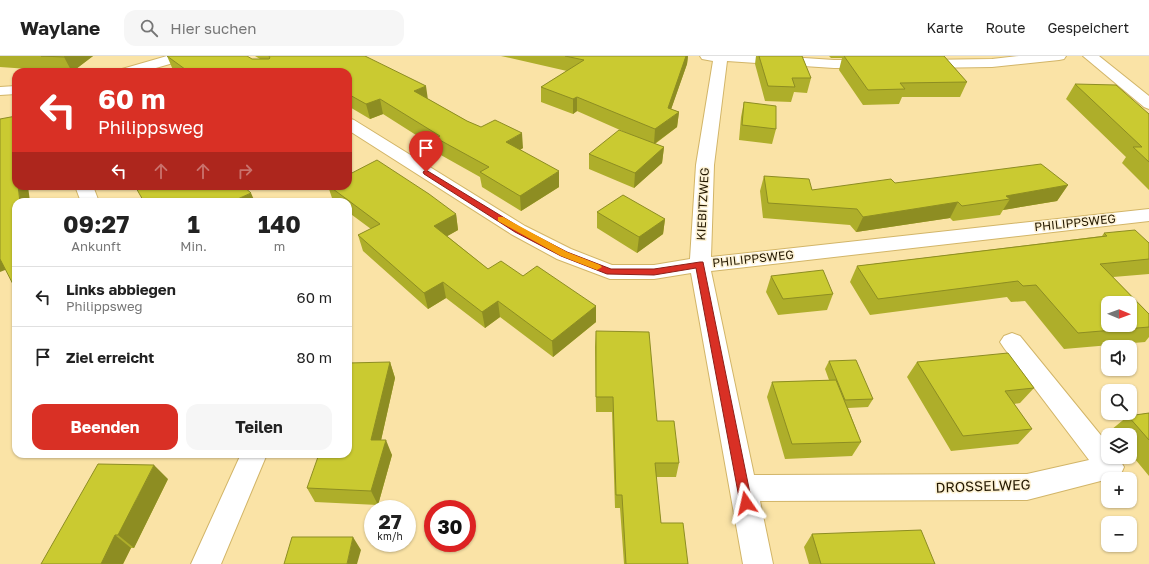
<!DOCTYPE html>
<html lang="de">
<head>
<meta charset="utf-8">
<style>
  :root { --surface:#fff; --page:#f6f6f6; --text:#222; --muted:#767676; --line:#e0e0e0; --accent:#d93025 }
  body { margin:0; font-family:"Golos Text",sans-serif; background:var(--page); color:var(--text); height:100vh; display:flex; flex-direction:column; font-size:15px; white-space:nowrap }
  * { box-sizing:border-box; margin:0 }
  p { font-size:13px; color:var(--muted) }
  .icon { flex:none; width:22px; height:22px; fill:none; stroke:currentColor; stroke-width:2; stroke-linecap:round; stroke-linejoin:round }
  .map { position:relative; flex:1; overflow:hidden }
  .sheet { position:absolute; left:12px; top:142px; width:340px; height:260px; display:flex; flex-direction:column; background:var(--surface); border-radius:12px; box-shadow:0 1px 3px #0004 }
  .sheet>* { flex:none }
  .top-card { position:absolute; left:12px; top:12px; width:340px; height:122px; border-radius:12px; box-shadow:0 1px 3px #0004; background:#d93025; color:#fff; overflow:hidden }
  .needle { width:26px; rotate:91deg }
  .fabs { position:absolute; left:1101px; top:240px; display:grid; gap:8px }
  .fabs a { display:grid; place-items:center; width:36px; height:36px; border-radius:8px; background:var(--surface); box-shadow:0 1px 3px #0004; font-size:20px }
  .speed { position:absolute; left:364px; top:444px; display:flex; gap:8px; font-size:20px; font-weight:700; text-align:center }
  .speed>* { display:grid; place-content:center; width:52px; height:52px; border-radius:50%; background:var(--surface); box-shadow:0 1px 3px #0004; line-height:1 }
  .speed small { font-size:10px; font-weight:400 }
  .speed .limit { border:6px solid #d22; background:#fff; color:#111 }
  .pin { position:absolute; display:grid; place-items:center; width:34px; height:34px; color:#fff; margin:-41px -17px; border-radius:50% 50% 50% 0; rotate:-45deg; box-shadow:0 0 4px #0007 }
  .pin .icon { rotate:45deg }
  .me { position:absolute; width:44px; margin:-22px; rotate:349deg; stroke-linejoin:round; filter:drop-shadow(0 0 3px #0008) }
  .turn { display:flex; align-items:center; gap:14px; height:84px; padding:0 20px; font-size:18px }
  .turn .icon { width:52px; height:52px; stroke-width:2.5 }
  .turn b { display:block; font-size:28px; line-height:34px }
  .lanes { display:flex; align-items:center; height:38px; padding:0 20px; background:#0003; justify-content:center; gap:20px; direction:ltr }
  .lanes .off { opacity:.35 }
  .eta { display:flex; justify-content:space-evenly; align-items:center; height:68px; text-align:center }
  .eta b { font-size:24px; font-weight:700; line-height:28px }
  .cta { display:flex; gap:8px; margin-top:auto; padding:8px 20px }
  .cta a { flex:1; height:46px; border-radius:12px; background:var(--accent); color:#fff; font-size:16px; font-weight:700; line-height:46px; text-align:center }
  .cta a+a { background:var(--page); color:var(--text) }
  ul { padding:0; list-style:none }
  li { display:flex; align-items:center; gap:12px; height:60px; padding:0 20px; border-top:1px solid var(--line) }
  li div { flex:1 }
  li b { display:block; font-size:15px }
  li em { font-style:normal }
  header { display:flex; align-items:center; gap:24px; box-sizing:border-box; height:56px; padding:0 20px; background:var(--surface); border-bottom:1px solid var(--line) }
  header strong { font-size:19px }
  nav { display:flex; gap:22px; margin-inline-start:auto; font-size:14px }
  .search { width:280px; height:36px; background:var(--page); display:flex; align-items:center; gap:10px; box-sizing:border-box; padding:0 14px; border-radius:12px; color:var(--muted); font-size:15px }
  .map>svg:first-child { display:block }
</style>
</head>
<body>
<header>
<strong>Waylane</strong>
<div class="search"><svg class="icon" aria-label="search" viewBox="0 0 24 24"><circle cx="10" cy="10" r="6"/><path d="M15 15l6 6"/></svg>Hier suchen</div>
<nav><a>Karte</a><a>Route</a><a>Gespeichert</a></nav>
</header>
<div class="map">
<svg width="1149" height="508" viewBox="0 0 1149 508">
  <rect width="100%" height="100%" fill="#fae3a6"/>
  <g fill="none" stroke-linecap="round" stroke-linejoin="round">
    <defs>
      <path id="minor" d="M167 0H189L187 3 142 16H120L122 13Z
        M700 0H774L834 4H870L875 5 877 8 875 11 870 12H834L727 5 714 109 711 201 1149 153V165L711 215 754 419 1027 418 1089 404 1004 292 1000 286 1004 280 1012 277 1020 280 1108 388V401H1118L1124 411 1120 420 1027 444 760 445 773 508H743L691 217 654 223H610L557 203 511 178 348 74V62L354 64 525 170 571 193 612 209H654L690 203 696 109 713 5 702 3Z
        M1019 0H1066L1064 3 1059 4 992 11 921 12 916 11 914 8 916 5 921 4 992 3Z
        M16 30V38L0 39V31Z
        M75 130H93L99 146H81Z
        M241 398H267L221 508H191Z"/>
      <path id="tertiary" d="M1083 0H1099L1149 40V53L1144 51Z"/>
    </defs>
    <use href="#minor" stroke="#d2b568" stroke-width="2"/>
    <use href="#tertiary" stroke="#d2b568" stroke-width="2"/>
    <use href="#minor" fill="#fff" fill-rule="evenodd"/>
    <use href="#tertiary" fill="#fff" fill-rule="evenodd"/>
  </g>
  <path fill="#aeae2a" d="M0 0H93L72 16 0 11Z
    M167 0 252 3H260L255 0H365L428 43 467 65 523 92 520 94 559 131 521 155 482 131 480 121 439 98 438 93 383 58 370 63 348 50V16H176L173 14Z
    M501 0H688L687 8 671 53 679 56 677 71 655 88 664 91 662 107 634 132 589 113V98L629 78 577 55 573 58 541 46V31L567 15Z
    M756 0H802L811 22 807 37 794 36 791 46 765 45 755 8Z
    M829 0H944L967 26 960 41H902L899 48 863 49 839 14 842 2H831Z
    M1075 28 1149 58V134L1122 107 1126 101 1066 43Z
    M744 46 776 73 772 88 739 84 741 61Z
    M764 120 812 134 895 127 1068 129 1057 145 1003 154 1000 159 953 165 950 162 856 176 850 169 763 162 760 135Z
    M328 130H348L456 158 458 174 447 180 488 213 523 220 596 250V266L553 301 500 261 485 272 446 242 428 253 363 195 358 179 371 173 348 156V146H335L333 145Z
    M597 156 665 163 663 178 637 197 597 172Z
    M1104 177 1149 187V218L1113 221 1149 258V281L1145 286 1064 293 1025 245 1011 246 1007 241 870 259 850 226 857 210 1102 180Z
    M771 220 833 238 827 254 778 259 766 236Z
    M596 275 657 365 679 407 676 421H656L661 467 688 508H624L620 452H615L612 356H596L595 291Z
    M829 305 873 343 868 351 848 352 861 386 852 400 785 403 767 341 772 326 829 324 825 313Z
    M390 306 395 322 381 384 392 399 378 449 315 446 307 432Z
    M917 306 1034 332 1020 347 1014 348 1032 373 1018 388 951 395 907 321Z
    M1149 357V420L1130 397V379H1115L1111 374 1128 360Z
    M168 423 134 492H131L123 508H41Z
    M812 478 935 508H809L804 491Z"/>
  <path fill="#8d8d22" d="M65 0H93L72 16 64 1Z
    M686 0H688L687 8 667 65 679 56 677 71 654 88 655 73Z
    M426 30 428 44 414 35Z
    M577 41V55L573 58V43Z
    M380 43 383 58 370 63 366 48Z
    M522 77 523 92 507 101 506 86Z
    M16 87V112L14 96Z
    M664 91 662 107 634 132 635 117Z
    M559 115V131L521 155 520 140Z
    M1068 129 1057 145 1003 154 1010 143 1006 140Z
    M18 130H28L30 146H20Z
    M251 137 255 146H231Z
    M958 146 950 162 856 176 863 161Z
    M456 158 458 174 437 186 434 170Z
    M665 163 663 178 637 197 639 181Z
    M0 200 10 212 0 216Z
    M443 226 446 242 428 253 424 237Z
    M498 245 500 261 485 272 482 256Z
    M596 250V266L553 301 552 285Z
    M390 306 395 322 378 398 371 384Z
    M386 384 392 399 378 449 371 435Z
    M154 409 168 423 134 492 118 479Z
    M115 479 131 492 123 508H101Z
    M353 481 361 494 357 508H347Z"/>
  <path fill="#caca31" stroke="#8d8d22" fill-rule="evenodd" d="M41 0H65L64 1Z
    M167 0H247L252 3H269L270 2 269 0H365L426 30 414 35 467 65 481 71 495 64 522 77 506 86 559 115 520 140 480 116 489 111 436 82 440 80 380 43 366 48 348 38V16H189Z
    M565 0H686L668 52 679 56 655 73 577 41 573 43 541 31 584 4Z
    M759 0H802L811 22H792L795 31 768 30Z
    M844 0H944L967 26 900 27 905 33 868 34Z
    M1075 28 1116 29 1149 58V106L1133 91H1142Z
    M744 46 776 50V73L742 69Z
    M16 60V87L14 96 16 112V130H18L20 146H16V234L0 203V63Z
    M619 74 664 91 635 117 589 98Z
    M377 104 429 138 456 158 434 170 488 213 501 205 523 220 537 210 596 250 552 285 498 245 482 256 443 226 424 237 358 179 380 168 329 130H348V119Z
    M1041 108 1068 129 1006 140 1010 143 962 150 958 146 863 161 857 153 768 147 764 120 809 123 812 134 891 123 895 127Z
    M135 130H243L251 137 231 146H144Z
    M623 139 665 163 639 181 597 156Z
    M1135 174 1149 187V203L1100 208 1149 258V271L1078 277 1036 229 1023 230 1018 225 878 243 857 210 1107 180 1104 177ZM1108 247H1130V269H1108Z
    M823 214 833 238 783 243 771 220Z
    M596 275 649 276 657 365H674L679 407H655L661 467H683L688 508H626L622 439H616L613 341H596Z
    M1008 297 1034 332 1005 335 1032 373 963 380 917 306Z
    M856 304 873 343 845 344 829 305Z
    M390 306 371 384H386L371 435 307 432 319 398H348V307Z
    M836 324 861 386 792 388 772 326Z
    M1149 357V384L1128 360Z
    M98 408 154 409 118 479H115L101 508H41Z
    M921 474 935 508H821L812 478Z
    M292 481H353L347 508H284Z"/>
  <path fill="#d93025" stroke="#8d1f18" d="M426 114 521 172 567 196 611 213H654L700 206H703L752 447 750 451 746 453 742 451 740 447 696 212 654 219 607 218 561 200 515 176 424 118 423 116Z"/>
  <path fill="#f59e0b" d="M498 161H503L567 196 600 209 602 211 597 214 561 200 498 165Z"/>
  <g text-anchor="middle" stroke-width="3" stroke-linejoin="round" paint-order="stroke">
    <g font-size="12" fill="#241800" stroke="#fdf2d4">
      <text transform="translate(703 148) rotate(-87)" y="4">KIEBITZWEG</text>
      <text transform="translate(1075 167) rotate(-6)" y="4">PHILIPPSWEG</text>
      <text transform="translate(753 203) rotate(-6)" y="4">PHILIPPSWEG</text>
    </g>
    <g font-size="14" fill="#241800" stroke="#fdf2d4">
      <text transform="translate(983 430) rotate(-2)" y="5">DROSSELWEG</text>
    </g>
  </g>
</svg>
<div class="fabs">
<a><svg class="needle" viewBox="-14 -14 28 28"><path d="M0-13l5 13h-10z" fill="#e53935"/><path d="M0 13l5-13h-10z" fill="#767676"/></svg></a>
<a><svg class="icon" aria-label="sound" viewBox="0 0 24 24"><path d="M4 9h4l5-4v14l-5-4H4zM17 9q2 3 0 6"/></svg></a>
<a><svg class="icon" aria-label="search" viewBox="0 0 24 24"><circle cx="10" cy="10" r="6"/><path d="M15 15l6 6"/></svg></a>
<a><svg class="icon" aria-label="layers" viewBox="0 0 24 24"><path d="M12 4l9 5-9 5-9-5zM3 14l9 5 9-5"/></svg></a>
<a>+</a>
<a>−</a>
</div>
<div class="speed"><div>27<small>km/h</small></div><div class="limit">30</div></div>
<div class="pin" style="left:426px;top:116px;background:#d93025"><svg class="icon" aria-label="arrive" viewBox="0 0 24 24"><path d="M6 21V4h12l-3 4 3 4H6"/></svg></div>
<svg class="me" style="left:746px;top:447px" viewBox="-20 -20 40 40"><path d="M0-17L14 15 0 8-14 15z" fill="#d93025" stroke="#fff" stroke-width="4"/></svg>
<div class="top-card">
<div class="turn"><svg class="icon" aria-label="left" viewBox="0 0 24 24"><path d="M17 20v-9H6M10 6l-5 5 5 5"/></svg><div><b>60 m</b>Philippsweg</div></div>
<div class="lanes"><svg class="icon" aria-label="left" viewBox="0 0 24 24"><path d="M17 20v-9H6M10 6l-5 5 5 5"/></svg><svg class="icon off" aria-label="ahead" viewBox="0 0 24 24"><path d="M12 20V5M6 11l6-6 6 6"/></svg><svg class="icon off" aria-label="ahead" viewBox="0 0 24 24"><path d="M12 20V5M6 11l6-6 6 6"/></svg><svg class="icon off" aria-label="right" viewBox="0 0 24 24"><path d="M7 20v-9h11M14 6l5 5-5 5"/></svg></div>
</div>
<section class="sheet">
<div class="eta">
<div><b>09:27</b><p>Ankunft</p></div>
<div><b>1</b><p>Min.</p></div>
<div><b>140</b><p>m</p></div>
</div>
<ul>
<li><svg class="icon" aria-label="left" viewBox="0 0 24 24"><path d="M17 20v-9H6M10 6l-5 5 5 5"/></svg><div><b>Links abbiegen</b><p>Philippsweg</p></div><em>60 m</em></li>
<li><svg class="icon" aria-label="arrive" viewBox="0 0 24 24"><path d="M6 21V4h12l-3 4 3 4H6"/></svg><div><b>Ziel erreicht</b></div><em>80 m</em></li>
</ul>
<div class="cta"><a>Beenden</a><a>Teilen</a></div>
</section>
</div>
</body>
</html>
